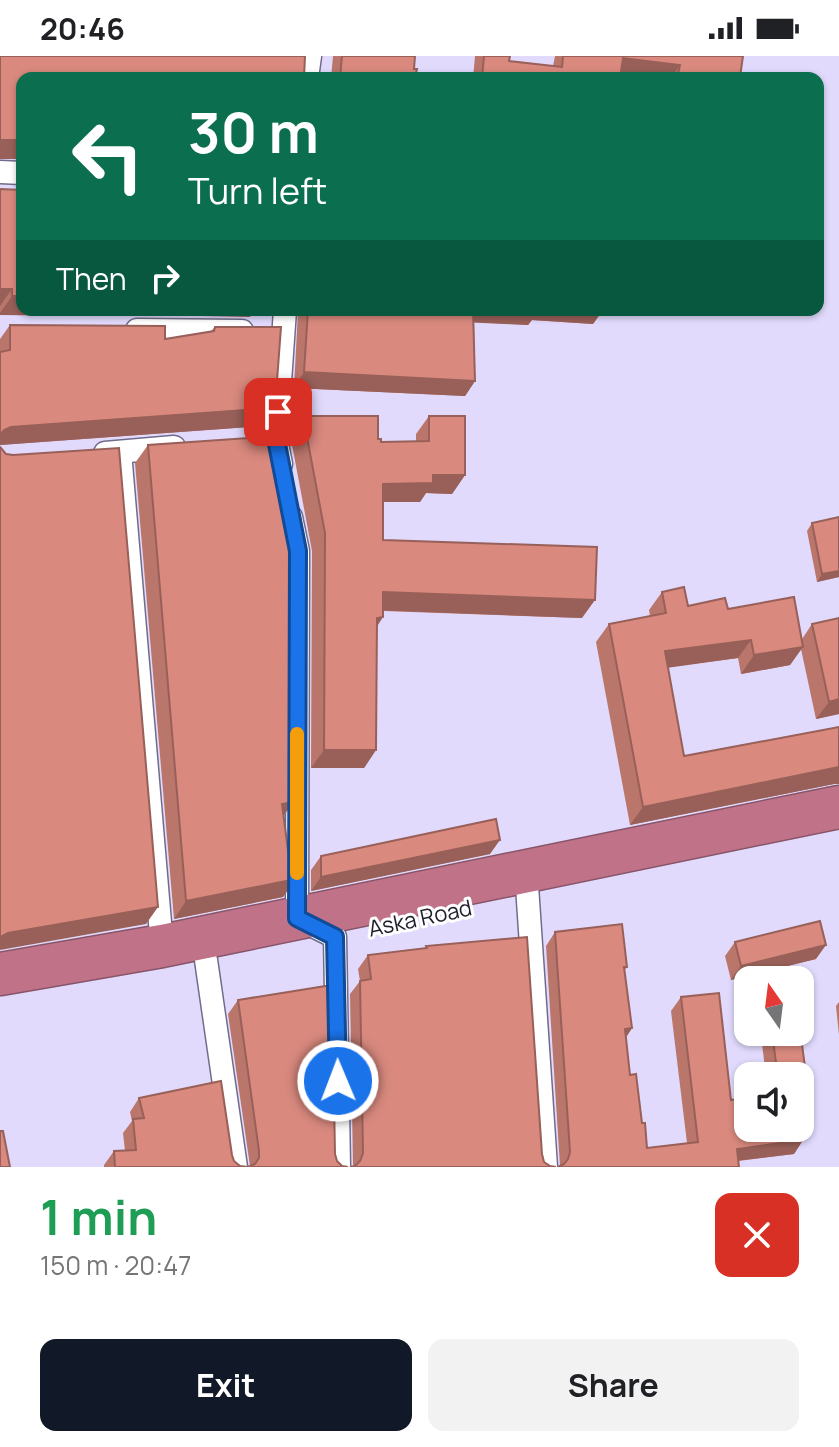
<!DOCTYPE html>
<html lang="en">
<head>
<meta charset="utf-8">
<style>
  :root { --surface:#fff; --page:#f2f2f2; --text:#202124; --muted:#757577; --accent:#111827 }
  body { margin:0; font-family:Manrope,sans-serif; background:var(--page); color:var(--text); height:100vh; display:flex; flex-direction:column; font-size:30px; white-space:nowrap }
  * { box-sizing:border-box; margin:0 }
  p { font-size:26px; color:var(--muted) }
  .icon { flex:none; width:44px; height:44px; fill:none; stroke:currentColor; stroke-width:2; stroke-linecap:round; stroke-linejoin:round }
  .map { position:relative; height:1111px; overflow:hidden }
  .side { display:flex; flex-direction:column; background:var(--surface); flex:1 }
  .side>* { flex:none }
  .top-card { position:absolute; left:16px; top:16px; width:808px; height:244px; border-radius:16px; box-shadow:0 2px 6px #0004; background:#0b6e4f; color:#fff; overflow:hidden }
  .needle { width:52px; rotate:346deg }
  .tools { position:absolute; left:734px; top:910px; display:grid; gap:16px }
  .tools a { display:grid; place-items:center; width:80px; height:80px; border-radius:16px; background:var(--surface); box-shadow:0 2px 6px #0004; font-size:40px }
  .pin { position:absolute; display:grid; place-items:center; width:68px; height:68px; color:#fff; margin:-34px; border-radius:16px; box-shadow:0 4px 12px #0006 }
  .me { position:absolute; width:88px; margin:-44px; rotate:359deg; stroke-linejoin:round; filter:drop-shadow(0 0 6px #0008) }
  .turn { display:flex; align-items:center; gap:28px; height:168px; padding:0 40px; font-size:36px }
  .turn .icon { width:104px; height:104px; stroke-width:2.5 }
  .turn b { display:block; font-size:56px; line-height:68px }
  .then { display:flex; align-items:center; height:76px; padding:0 40px; background:#0003; gap:16px; font-size:30px }
  .round { display:grid; place-items:center; flex:none; width:84px; height:84px; border-radius:16px; background:var(--page) }
  .head { display:flex; align-items:center; justify-content:space-between; height:136px; padding:0 40px }
  h1 { font-size:48px; font-weight:700; line-height:60px; color:#1e9e55 }
  .button { display:flex; gap:16px; margin-top:auto; padding:16px 40px }
  .button a { flex:1; height:92px; border-radius:16px; background:var(--accent); color:#fff; font-size:32px; font-weight:700; line-height:92px; text-align:center }
  .button a+a { background:var(--page); color:var(--text) }
  .status { display:flex; justify-content:space-between; align-items:center; height:56px; padding:0 40px; background:var(--surface); direction:ltr }
  .status svg { height:22px; fill:currentColor }
  .map>svg:first-child { display:block }
</style>
</head>
<body>
<div class="status"><b>20:46</b><svg viewBox="0 0 49 12"><path d="M0 12V9h3v3zM5 12V6h3v6zM10 12V3h3v9zM15 12V0h3v12zM26 1h20v11H26zM47 4h2v5h-2z"/></svg></div>
<div class="map">
<svg width="839" height="1111" viewBox="0 0 839 1111">
  <rect width="100%" height="100%" fill="#e1dafd"/>
  <g fill="none" stroke-linecap="round" stroke-linejoin="round">
    <defs>
      <path id="street" d="M307 22 310 0
        M0 116 22 117
        M137 274 242 275
        M120 396 162 890
        M105 397 174 391
        M281 408 276 383 285 254
        M291 461 298 495 297 862 335 881 339 1111
        M526 815 546 1111
        M206 904 236 1111"/>
      <path id="highway" d="M0 918 162 890 839 751"/>
    </defs>
    <use href="#street" stroke="#726c8a" stroke-width="25"/>
    <use href="#highway" stroke="#885568" stroke-width="45"/>
    <use href="#street" stroke="#fff" stroke-width="22"/>
    <use href="#highway" stroke="#c07289" stroke-width="42"/>
  </g>
  <path fill="#bb766c" d="M333 0H415L414 13 416 17 460 22H331Z
    M475 0H510L509 5 553 10 555 0H743L739 22H652L621 18 620 22H473Z
    M0 133 22 254H157L153 260 0 259Z
    M298 254H603L593 268 532 264 528 269 474 266 475 325 465 340 294 332Z
    M10 269 165 283 211 275 215 271 263 370 0 389V283Z
    M303 360 381 386 416 385V378L429 360 465 419 452 438 426 437 420 446H383V484L582 562 383 555 377 571 376 694 364 712H311L312 495 290 378Z
    M148 389 296 694 293 698 289 714 293 746 284 760 289 802 296 823 283 841 174 863 135 407Z
    M812 467 839 521 817 526 807 475Z
    M662 536 688 550 728 553 802 583 812 568 839 658 816 663 801 593 790 609 741 618 738 602 668 611 684 700 834 728 630 769 596 586 609 568 650 560 649 554Z
    M490 798 311 835V814L321 800Z
    M555 876 627 911 624 915 632 972 626 981 630 1019 647 1092 687 1087 671 955 681 941 731 1044 803 1084 794 1098 738 1105 560 1110 546 890Z
    M735 886 816 903 731 924 725 900Z
    M426 890 542 1098 544 1106 550 1110H353L350 938 360 925 358 913 368 899 425 892Z
    M238 944 335 1098 250 1110 228 958Z
    M839 946V979L836 950Z
    M770 976H800L798 1020H766L762 988Z
    M139 1042 232 1099 234 1105 240 1110 248 1111H104V1109L114 1095H125L123 1077 132 1065 130 1056Z"/>
  <path fill="#986058" d="M623 2 680 9 671 22H652L612 17Z
    M0 84H22V103H0Z
    M0 233H12L0 250Z
    M12 240H22V254H157L153 260 0 259V257Z
    M207 254H255L250 261 203 260Z
    M471 254H603L593 268 532 264 528 269 462 266Z
    M750 254H813L812 255 749 256Z
    M304 316 475 325 465 340 294 332Z
    M275 352 263 370 0 389V379L4 374 11 371Z
    M433 419H465L452 438 426 437 420 446H370L383 428Z
    M839 515V521L817 526 822 518Z
    M383 536 595 544 582 562 371 554Z
    M383 561 371 580 377 562Z
    M751 584 738 602 652 614 665 595Z
    M803 591 790 609 741 618 754 599Z
    M839 643V658L816 663 829 646Z
    M324 694H376L364 712H311Z
    M839 711V728H834L630 769 643 751Z
    M293 746 280 764 282 748Z
    M500 784 490 798 311 835 321 821Z
    M296 823 283 841 174 863 186 845Z
    M158 851 146 868 0 894V881L8 877Z
    M826 889 816 903 731 924 741 910Z
    M632 972 623 986 625 973Z
    M805 1011 798 1020H773L777 1015Z
    M803 1084 794 1098 727 1106 737 1093Z"/>
  <path fill="#d9897e" stroke="#986058" stroke-width="2" d="M0 0H305L304 22H22V84H0Z
    M342 0H415L414 13H417L416 17 460 22H340Z
    M484 0H510L509 5 562 11 563 0H743L740 21H735L734 22H677L680 9 623 2 620 22H482Z
    M0 133 22 134V240H12V233H0Z
    M821 211 822 241H818V212Z
    M308 254H473L475 325 304 316Z
    M10 269 165 270V283L214 275 215 271H281L275 352 11 371 4 374 0 379V296L10 294Z
    M303 360H378V383H381V386L429 385V360H465V419H433V427L383 428V484L597 491 595 544 383 536V561L377 562 376 694H324L325 477Z
    M277 380 297 478 296 694H292L294 708H289L293 746 282 748 289 802 296 801V823L186 845 148 389Z
    M0 391 6 398 13 399 119 392 158 851 8 877 0 881Z
    M839 461V515L822 518 812 467Z
    M684 531 688 550 725 542 728 553 794 541 803 591 754 599 751 584 665 595 684 700 839 671V711L643 751 609 568 666 557 662 536Z
    M839 562V643L829 646 812 568Z
    M496 763 500 784 321 821V800Z
    M820 865 826 889 741 910 735 886Z
    M622 868 627 911H624L632 972 625 973 630 1019 636 1018 642 1067H645L647 1092 698 1086 681 941 719 937 731 1044 748 1041V1072H800V1059L803 1084 737 1093 739 1111H558L564 1108 568 1103 570 1096 555 876Z
    M527 881 542 1098 544 1106 550 1110 556 1111H350L355 1110 360 1105 363 1097 360 925 371 923 368 899 427 892 426 890Z
    M332 929 335 1098 337 1105 342 1110 348 1111H248L255 1108 259 1102V1095L238 944Z
    M800 974 805 1011 777 1015 772 976H800Z
    M221 1025 232 1099 234 1105 240 1110 248 1111H115L114 1095 136 1094 133 1063 144 1062 139 1042Z
    M0 1075H3L10 1111H0Z"/>
  <g fill="none" stroke-linecap="round" stroke-linejoin="round">
    <defs>
      <path id="route" d="M278 356 276 383 298 495 297 862 335 881 338 1025"/>
    </defs>
    <use href="#route" stroke="#114b97" stroke-width="20"/>
    <use href="#route" stroke="#1a73e8" stroke-width="14"/>
    <path stroke="#f59e0b" stroke-width="14" d="M297 817V678"/>
  </g>
  <g text-anchor="middle" stroke-width="6" stroke-linejoin="round" paint-order="stroke">
    <g font-size="22" fill="#201e2a" stroke="#fff">
      <text transform="translate(420 862) rotate(-12)" y="8">Aska Road</text>
    </g>
  </g>
</svg>
<div class="tools">
<a><svg class="needle" viewBox="-14 -14 28 28"><path d="M0-13l5 13h-10z" fill="#e53935"/><path d="M0 13l5-13h-10z" fill="#757577"/></svg></a>
<a><svg class="icon" aria-label="sound" viewBox="0 0 24 24"><path d="M4 9h4l5-4v14l-5-4H4zM17 9q2 3 0 6"/></svg></a>
</div>
<div class="pin" style="left:278px;top:356px;background:#d93025"><svg class="icon" aria-label="arrive" viewBox="0 0 24 24"><path d="M6 21V4h12l-3 4 3 4H6"/></svg></div>
<svg class="me" style="left:338px;top:1025px" viewBox="-20 -20 40 40"><circle r="17" fill="#1a73e8" stroke="#fff" stroke-width="3"/><path d="M0-11L8 9 0 5-8 9z" fill="#fff"/></svg>
<div class="top-card">
<div class="turn"><svg class="icon" aria-label="left" viewBox="0 0 24 24"><path d="M17 20v-9H6M10 6l-5 5 5 5"/></svg><div><b>30 m</b>Turn left</div></div>
<div class="then">Then<svg class="icon" aria-label="right" viewBox="0 0 24 24"><path d="M7 20v-9h11M14 6l5 5-5 5"/></svg></div>
</div>
</div>
<section class="side">
<div class="head"><div><h1>1 min</h1><p>150 m · 20:47</p></div><a class="round" style="background:#d93025;color:#fff"><svg class="icon" aria-label="close" viewBox="0 0 24 24"><path d="M6 6l12 12M18 6L6 18"/></svg></a></div>
<div class="button"><a>Exit</a><a>Share</a></div>
</section>
</body>
</html>
